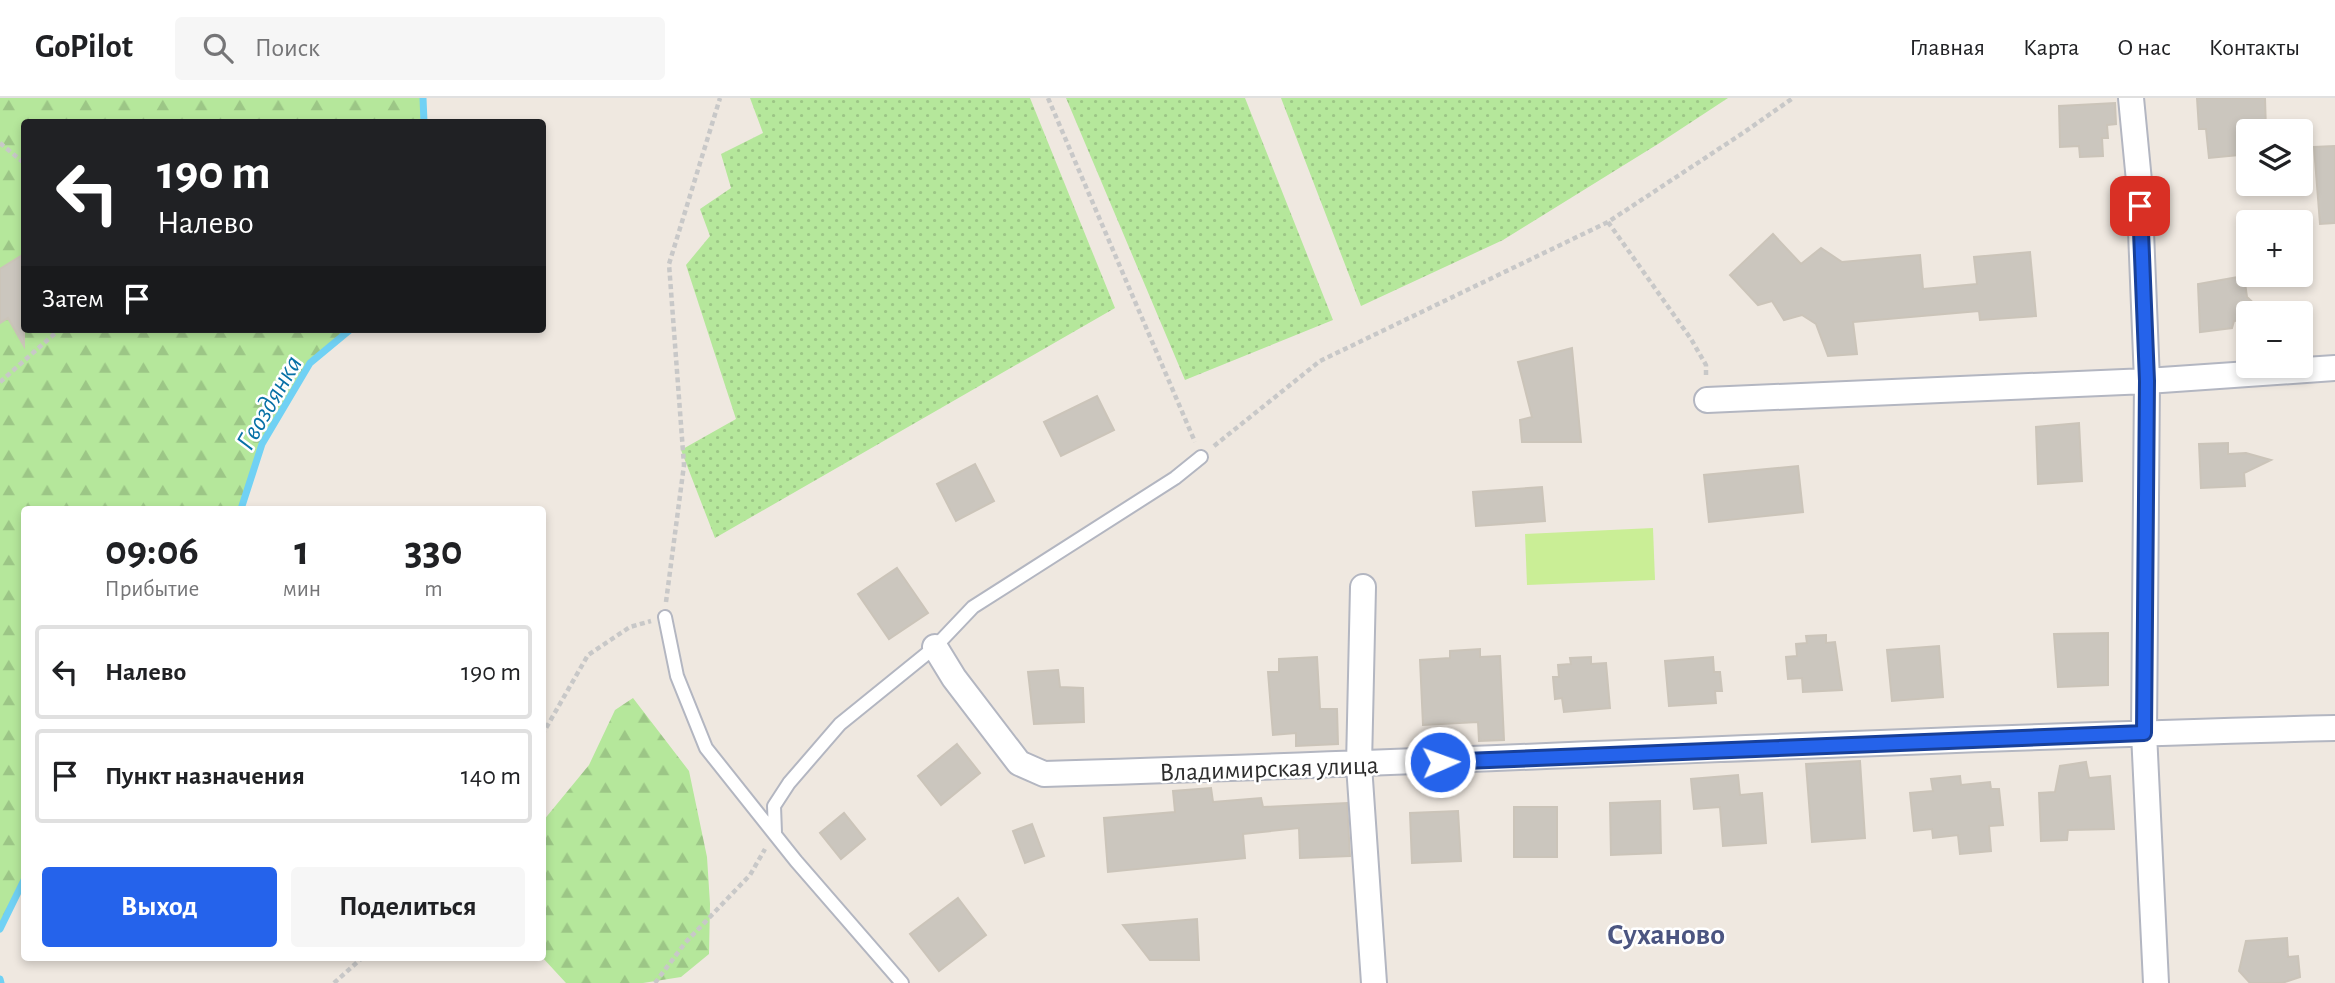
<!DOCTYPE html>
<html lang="ru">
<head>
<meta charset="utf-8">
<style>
  :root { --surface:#fff; --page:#f6f6f6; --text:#202124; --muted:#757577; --line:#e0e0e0; --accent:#2563eb }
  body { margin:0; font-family:"Alegreya Sans",sans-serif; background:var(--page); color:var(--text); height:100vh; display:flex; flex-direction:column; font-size:26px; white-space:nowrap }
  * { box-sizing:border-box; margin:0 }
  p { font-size:23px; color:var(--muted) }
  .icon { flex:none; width:38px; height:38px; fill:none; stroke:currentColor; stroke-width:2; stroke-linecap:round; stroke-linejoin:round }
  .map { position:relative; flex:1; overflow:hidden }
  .drawer { position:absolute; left:21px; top:408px; width:525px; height:455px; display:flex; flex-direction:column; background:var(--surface); border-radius:7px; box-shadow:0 4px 10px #0003 }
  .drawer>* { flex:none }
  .hud { position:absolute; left:21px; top:21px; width:525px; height:214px; border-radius:7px; box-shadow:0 4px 10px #0003; background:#202124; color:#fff; overflow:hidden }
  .buttons { position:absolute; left:2236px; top:21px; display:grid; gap:14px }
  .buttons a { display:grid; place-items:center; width:77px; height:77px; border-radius:7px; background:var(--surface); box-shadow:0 4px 10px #0003; font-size:35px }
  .pin { position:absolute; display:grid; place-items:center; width:60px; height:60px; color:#fff; margin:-30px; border-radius:14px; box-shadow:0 4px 10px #0006 }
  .me { position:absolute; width:77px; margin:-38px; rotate:88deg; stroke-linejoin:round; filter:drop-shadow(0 0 5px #0008) }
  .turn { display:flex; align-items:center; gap:24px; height:147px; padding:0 21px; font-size:32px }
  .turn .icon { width:91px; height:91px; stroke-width:2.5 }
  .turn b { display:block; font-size:49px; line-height:60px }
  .then { display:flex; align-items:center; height:66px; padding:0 21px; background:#0003; gap:14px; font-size:26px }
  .eta { display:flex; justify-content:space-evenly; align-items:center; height:119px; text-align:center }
  .eta b { font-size:42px; font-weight:700; line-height:49px }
  .action { display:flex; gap:14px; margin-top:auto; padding:14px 21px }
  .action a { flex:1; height:80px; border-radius:7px; background:var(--accent); color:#fff; font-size:28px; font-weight:700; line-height:80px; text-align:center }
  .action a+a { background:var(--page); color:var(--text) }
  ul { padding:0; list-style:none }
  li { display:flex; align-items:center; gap:21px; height:94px; margin:0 14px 10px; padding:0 7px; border:4px solid var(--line); border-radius:7px }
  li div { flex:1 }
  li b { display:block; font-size:26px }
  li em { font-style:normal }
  header { display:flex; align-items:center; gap:42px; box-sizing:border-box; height:98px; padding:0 35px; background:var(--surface); border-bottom:2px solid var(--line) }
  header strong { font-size:33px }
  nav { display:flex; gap:38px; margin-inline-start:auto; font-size:24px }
  .search { width:490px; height:63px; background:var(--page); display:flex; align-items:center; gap:18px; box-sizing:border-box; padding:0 24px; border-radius:7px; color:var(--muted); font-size:26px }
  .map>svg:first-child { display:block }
</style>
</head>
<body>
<header>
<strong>GoPilot</strong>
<div class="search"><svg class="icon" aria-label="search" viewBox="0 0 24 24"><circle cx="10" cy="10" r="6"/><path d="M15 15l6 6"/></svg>Поиск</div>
<nav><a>Главная</a><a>Карта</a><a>О нас</a><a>Контакты</a></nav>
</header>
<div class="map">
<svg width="2335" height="885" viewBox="0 0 2335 885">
  <defs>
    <pattern id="grass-dots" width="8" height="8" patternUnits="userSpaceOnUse" patternTransform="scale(1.75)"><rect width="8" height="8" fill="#b5e79b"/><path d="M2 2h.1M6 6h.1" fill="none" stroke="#9cc686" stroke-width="1.8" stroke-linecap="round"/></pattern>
    <pattern id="forest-firs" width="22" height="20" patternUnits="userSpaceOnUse" patternTransform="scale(1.75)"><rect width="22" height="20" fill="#b5e79b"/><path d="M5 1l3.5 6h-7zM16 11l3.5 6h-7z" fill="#9cc686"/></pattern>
  </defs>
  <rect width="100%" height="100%" fill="#efe8e0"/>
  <path fill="url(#grass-dots)" d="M750 0H1030L1115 210 715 440 681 352 736 321 686 167 710 138 700 111 731 90 721 56 763 35Z
    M1066 0H1245L1333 222 1185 282Z
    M1281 0H1728L1658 46 1503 142 1361 208Z"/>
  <path fill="url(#forest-firs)" d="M0 0H423L424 24H24V231H351L310 265 262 346 241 411H24V782L0 831Z
    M633 600 689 673 707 759 710 806 709 856 681 879 643 885H566L542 859 543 723 589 667 615 612Z"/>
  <path fill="#caee96" d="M1653 430 1655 482 1527 487 1525 436Z"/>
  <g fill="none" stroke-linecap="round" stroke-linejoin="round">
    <path stroke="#70d1f4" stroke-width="7" d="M423 0 424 24
      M241 411 262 346 310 265 351 231
      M0 831 24 782
      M0 881 1 885"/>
  </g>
  <path fill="#cbc6be" stroke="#cbc4b9" stroke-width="2" d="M2197 0H2265L2266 33H2249V56L2209 60 2206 31H2199Z
    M2115 5 2116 26 2107 27 2108 40H2102L2103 58 2080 59 2079 48 2060 49 2059 8Z
    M2335 48V125L2320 126 2314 49Z
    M1773 136 1801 166 1821 150 1842 164 1920 157 1923 191 1977 186 1974 159 2030 154 2036 218 1980 222 1979 213 1853 224 1857 256 1828 258 1816 226 1802 217 1784 222 1772 203 1758 207 1730 177Z
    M24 156V248L8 220 0 225V171Z
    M2244 178 2247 199 2259 210 2254 215H2249V221L2234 223 2232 230 2200 234 2198 186Z
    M1572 250 1581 344H1522L1520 322 1532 319 1518 264Z
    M1097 298 1114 332 1061 358 1044 324Z
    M2079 325 2082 383 2038 386 2036 329Z
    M2228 345V356L2246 355 2271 362 2244 375 2245 388 2201 390 2199 346Z
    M975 366 994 403 956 423 937 386Z
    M1798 368 1803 414 1709 424 1704 377Z
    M1542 389 1545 423 1476 428 1473 394Z
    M897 470 928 515 889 541 858 496Z
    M2108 535V587L2058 589 2054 536Z
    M1826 537V545L1835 544 1842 592 1803 594 1802 580 1788 581 1786 559 1797 558 1796 546 1807 545 1806 538Z
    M1939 548 1943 599 1892 603 1887 552Z
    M1480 551V559L1500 558 1504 642 1479 643 1478 624 1423 627 1420 562 1450 560V553Z
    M1317 559 1320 611H1337L1338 646 1296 648V635L1273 637 1268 574H1279V561Z
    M1591 559V566L1606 565 1610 610 1564 614 1562 600 1555 601 1553 579H1559L1558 567 1571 566 1570 560Z
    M1713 559 1714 574H1720L1722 593H1715L1716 605 1669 608 1665 563Z
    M1058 572 1060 589 1083 590 1084 624 1034 626 1028 574Z
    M957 646 980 675 941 707 918 678Z
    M1860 663 1865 740 1812 744 1806 666Z
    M2086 664 2089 680 2110 678 2114 731 2068 732 2067 742 2041 743 2039 695 2055 694 2060 668Z
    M1738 677 1740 697 1762 695 1766 745 1723 748 1720 709 1694 711 1691 681Z
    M1960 678 1961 687 1990 684 1991 691H1999L2003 727 1989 728 1991 753 1960 756 1958 737 1933 740 1932 731 1914 733 1910 695 1933 693 1931 681Z
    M1211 690 1213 704 1261 700 1263 709 1347 705 1350 758 1300 760 1299 730 1243 736 1245 760 1108 774 1104 720 1175 714 1173 693Z
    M1660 703 1661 755 1611 757 1610 705Z
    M1514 709H1557V759H1514Z
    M1458 713 1461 763 1412 765 1410 715Z
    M844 715 865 741 841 761 820 735Z
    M1032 726 1044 758 1025 765 1013 733Z
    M958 800 986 837 939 873 910 836Z
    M1197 821 1199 862H1150L1123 827Z
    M2287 840 2288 859 2298 858 2300 879 2282 885H2250L2239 873 2246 843Z"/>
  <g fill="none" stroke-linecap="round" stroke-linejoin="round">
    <defs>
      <path id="lane" d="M665 519 677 578 706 650 796 763 902 885
        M775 735 774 708 789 685 840 626 935 549 973 509 1175 380 1201 359"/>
      <path id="street" d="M2131 0 2139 83 2147 283 2144 635 2156 885
        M1707 302 2147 283 2335 270
        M1363 489 1359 667 1374 885
        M935 549 954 580 1019 665 1044 676C1474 664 1904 640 2335 630"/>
    </defs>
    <use href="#lane" stroke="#b3b6c1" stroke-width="16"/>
    <use href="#street" stroke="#b3b6c1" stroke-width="28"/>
    <path stroke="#c8c8c8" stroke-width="4.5" stroke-dasharray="5 3.5" stroke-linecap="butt" d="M1048 0 1195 344
      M0 45 24 65
      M1608 124 1691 241 1706 267V278
      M0 284 60 231
      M1214 348 1320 263 1608 124 1743 35 1793 0
      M666 504 684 367 669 166 720 0
      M542 637 588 557 630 529 651 523
      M334 885 363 859
      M655 885 685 845 750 777 765 751"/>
    <use href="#lane" stroke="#fff" stroke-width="12"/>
    <use href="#street" stroke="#fff" stroke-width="24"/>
  </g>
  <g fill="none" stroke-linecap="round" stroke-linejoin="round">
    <defs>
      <path id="route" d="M1440 664 2144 635 2147 283 2140 108"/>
    </defs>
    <use href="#route" stroke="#184099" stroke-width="18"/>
    <use href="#route" stroke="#2563eb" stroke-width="12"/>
  </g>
  <g text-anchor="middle" stroke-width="5" stroke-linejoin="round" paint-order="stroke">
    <g font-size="26" fill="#2d2d2d" stroke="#fff">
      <text transform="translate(1269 670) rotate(-2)" y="9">Владимирская улица</text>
    </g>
    <g font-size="28" font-style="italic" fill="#0871a6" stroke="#fff">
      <text transform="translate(268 304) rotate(-60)" y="10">Гвоздянка</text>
    </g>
    <g font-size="30" font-weight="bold" fill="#4b5581" stroke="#fff">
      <text x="1666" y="846">Суханово</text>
    </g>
  </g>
</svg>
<div class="buttons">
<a><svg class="icon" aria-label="layers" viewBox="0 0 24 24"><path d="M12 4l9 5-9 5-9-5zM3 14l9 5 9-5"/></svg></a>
<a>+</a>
<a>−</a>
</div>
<div class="pin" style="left:2140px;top:108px;background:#d93025"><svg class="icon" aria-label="arrive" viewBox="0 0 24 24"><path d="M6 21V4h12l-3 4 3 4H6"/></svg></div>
<svg class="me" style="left:1440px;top:664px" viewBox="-20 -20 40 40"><circle r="17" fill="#2563eb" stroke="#fff" stroke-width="3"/><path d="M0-11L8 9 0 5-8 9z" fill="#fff"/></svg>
<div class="hud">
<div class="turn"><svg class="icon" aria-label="left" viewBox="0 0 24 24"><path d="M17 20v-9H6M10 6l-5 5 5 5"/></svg><div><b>190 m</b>Налево</div></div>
<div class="then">Затем<svg class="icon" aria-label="arrive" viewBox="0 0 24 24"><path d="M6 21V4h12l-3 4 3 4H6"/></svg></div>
</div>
<section class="drawer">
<div class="eta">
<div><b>09:06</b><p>Прибытие</p></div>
<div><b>1</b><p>мин</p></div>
<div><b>330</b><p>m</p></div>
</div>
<ul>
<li><svg class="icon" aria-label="left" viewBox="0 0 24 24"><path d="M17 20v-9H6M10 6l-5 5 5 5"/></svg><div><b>Налево</b></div><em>190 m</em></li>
<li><svg class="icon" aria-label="arrive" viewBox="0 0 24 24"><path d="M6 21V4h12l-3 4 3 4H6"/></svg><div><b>Пункт назначения</b></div><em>140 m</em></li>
</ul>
<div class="action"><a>Выход</a><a>Поделиться</a></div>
</section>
</div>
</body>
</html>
